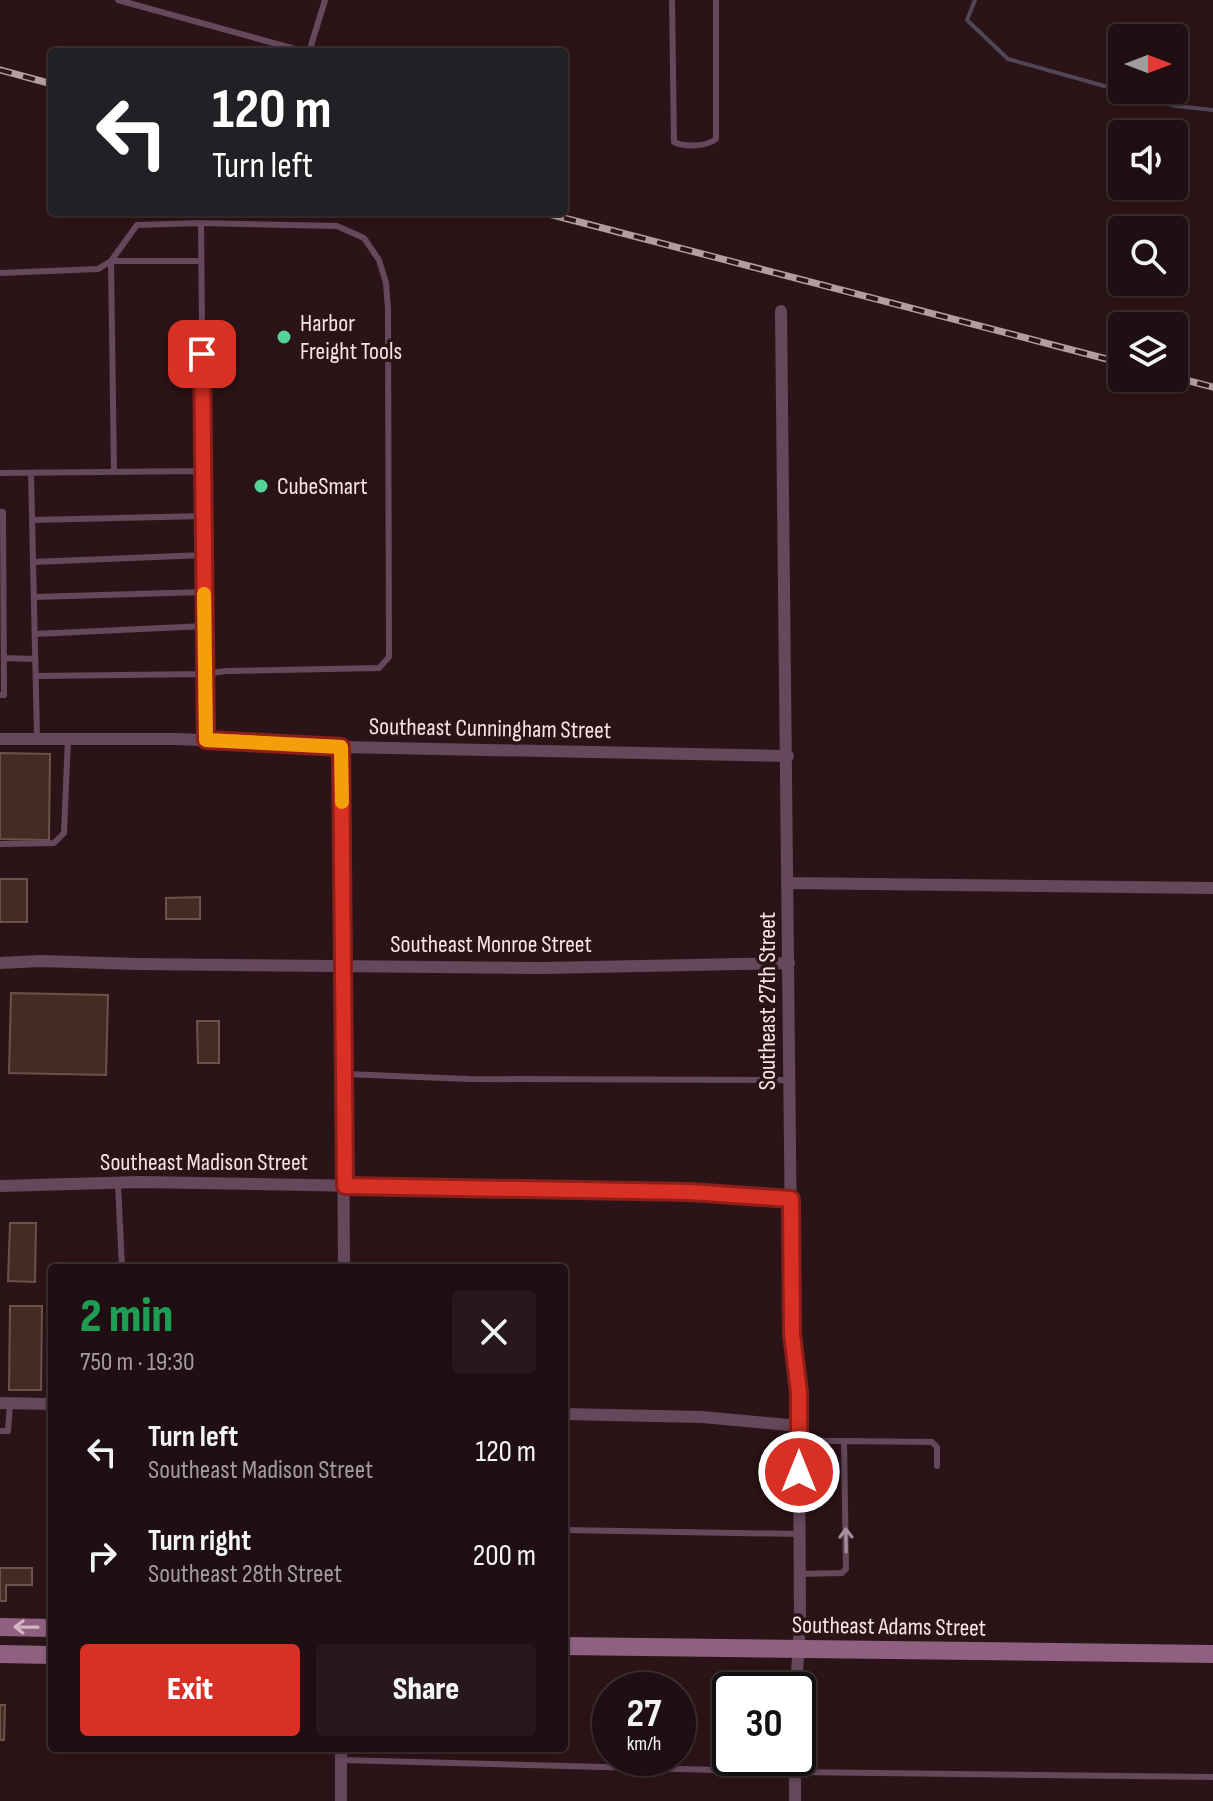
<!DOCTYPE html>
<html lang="en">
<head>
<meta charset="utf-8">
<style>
  :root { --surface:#200f12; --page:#28181b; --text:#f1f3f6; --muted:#a29c9f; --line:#3d2f32; --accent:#d93025 }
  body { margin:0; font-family:"Sofia Sans Condensed",sans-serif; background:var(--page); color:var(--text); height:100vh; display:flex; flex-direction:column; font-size:30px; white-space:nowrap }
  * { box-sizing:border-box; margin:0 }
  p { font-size:26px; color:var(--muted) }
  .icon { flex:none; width:44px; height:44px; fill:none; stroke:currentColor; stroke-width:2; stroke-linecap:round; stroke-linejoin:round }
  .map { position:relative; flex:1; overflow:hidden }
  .side { position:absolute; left:48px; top:1264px; width:520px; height:488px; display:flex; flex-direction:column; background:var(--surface); border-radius:8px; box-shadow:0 2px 6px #0004,0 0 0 2px var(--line) }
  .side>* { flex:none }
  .top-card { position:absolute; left:48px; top:48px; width:520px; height:168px; border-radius:8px; box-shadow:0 2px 6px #0004,0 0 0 2px var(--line); background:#202124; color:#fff; overflow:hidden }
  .needle { width:52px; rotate:90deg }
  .tools { position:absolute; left:1108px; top:24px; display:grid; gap:16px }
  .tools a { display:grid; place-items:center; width:80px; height:80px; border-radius:8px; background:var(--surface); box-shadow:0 2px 6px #0004,0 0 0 2px var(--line); font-size:40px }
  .speed { position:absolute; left:592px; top:1672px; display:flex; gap:16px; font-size:40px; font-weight:700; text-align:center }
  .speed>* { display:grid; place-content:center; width:104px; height:104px; border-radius:50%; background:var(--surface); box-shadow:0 2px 6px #0004,0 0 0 2px var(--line); line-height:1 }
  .speed small { font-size:20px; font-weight:400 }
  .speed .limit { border:4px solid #111; border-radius:12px; background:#fff; color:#111 }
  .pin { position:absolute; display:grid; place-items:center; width:68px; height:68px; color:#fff; margin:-34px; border-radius:16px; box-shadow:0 4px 12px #0006 }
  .me { position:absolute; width:88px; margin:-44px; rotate:0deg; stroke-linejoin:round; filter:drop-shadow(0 0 6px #0008) }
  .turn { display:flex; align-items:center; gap:28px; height:168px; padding:0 32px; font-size:36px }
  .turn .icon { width:104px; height:104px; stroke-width:2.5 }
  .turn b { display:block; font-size:56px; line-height:68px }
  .round { display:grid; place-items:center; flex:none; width:84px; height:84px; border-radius:8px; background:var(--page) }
  .summary { display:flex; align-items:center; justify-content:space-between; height:136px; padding:0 32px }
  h1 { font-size:48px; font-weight:800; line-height:60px; color:#1e9e55 }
  .primary-button { display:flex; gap:16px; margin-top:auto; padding:16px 32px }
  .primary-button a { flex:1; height:92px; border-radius:8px; background:var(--accent); color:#fff; font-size:32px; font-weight:800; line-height:92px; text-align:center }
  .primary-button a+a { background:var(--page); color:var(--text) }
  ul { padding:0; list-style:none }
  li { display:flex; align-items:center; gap:24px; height:104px; padding:0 32px }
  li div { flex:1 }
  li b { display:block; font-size:30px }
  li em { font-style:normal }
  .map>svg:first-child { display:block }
</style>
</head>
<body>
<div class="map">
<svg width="1213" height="1801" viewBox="0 0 1213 1801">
  <rect width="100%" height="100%" fill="#2b1418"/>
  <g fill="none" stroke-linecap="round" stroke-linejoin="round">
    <path stroke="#524555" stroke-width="4" d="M975 0 967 20 1008 59 1176 106 1213 110"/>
  </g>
  <path fill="#442c24" stroke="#6c5249" stroke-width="2" d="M0 753 50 754 49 840 0 839Z
    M0 879H27V922H0Z
    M200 897V919H166V898Z
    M11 993 108 995 106 1075 9 1073Z
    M197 1021H219V1063H198Z
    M10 1223H36L35 1282 8 1281Z
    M10 1306H42L41 1390H9Z
    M0 1568H32V1585H6V1601H0Z
    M0 1705H5L4 1740H0Z"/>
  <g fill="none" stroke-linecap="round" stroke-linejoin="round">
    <path stroke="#65485b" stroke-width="6" d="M118 0 306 52
      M672 0 674 142C685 147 706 147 716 139V0
      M309 52 325 0
      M0 273 98 269 111 261 137 225 201 223 206 740
      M114 472 111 261H201
      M0 473 203 471
      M31 473 37 737
      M0 512H3L4 695H0
      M32 520 204 516
      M33 562 204 555
      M34 597 204 592
      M35 634 205 626
      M4 658 35 659
      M36 676 205 674 226 671 379 668 389 657 388 309 386 283 379 260 364 238 337 226 201 223
      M0 844 54 843 64 833 68 738
      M345 1074 468 1079 790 1080
      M118 1184 122 1268
      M0 1431H8L10 1403
      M844 1441 932 1442 937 1447V1466
      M564 1530 799 1534
      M799 1574 842 1573 846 1569 844 1441H800
      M341 1760 795 1772 1213 1777"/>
    <path stroke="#65485b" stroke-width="12" d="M781 311 792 1334 799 1392V1426L800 1623 796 1690
      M0 739H179L341 747 788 756
      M341 747 344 1268
      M788 883 1213 888
      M0 963 40 961 138 964 543 968 789 963
      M0 1186 140 1182 689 1192 791 1199
      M0 1403 52 1404
      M564 1414 702 1417 799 1426
      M341 1748V1801
      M795 1758V1801"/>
    <path stroke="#8f6080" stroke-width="18" d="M0 1627 52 1628
      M564 1646 1213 1654
      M0 1654 52 1655"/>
    <defs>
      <path id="rail" d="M0 70 52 84
        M541 212 1122 363
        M1174 377 1213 387"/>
    </defs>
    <use href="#rail" stroke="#b19ea0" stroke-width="7"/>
    <use href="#rail" stroke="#2b1418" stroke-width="4" stroke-dasharray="12" stroke-linecap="butt"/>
  </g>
  <defs><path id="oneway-shaft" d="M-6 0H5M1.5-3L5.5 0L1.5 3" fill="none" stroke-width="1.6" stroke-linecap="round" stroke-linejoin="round" transform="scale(2)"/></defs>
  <use stroke="#a68f9a" href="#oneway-shaft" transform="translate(846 1540) rotate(-91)"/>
  <use stroke="#d2b6c3" href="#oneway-shaft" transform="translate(26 1627) rotate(-179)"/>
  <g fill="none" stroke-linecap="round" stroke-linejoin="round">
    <defs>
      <path id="route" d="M202 354 206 740 341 747 345 1186 689 1192 791 1199 792 1334 799 1392V1472"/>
    </defs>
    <use href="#route" stroke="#8d1f18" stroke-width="20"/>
    <use href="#route" stroke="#d93025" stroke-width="14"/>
    <path stroke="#f59e0b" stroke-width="14" d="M204 594 206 740 341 747 342 802"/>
  </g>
  <g fill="#53d396" stroke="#2b1418" stroke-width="3">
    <circle cx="284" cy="337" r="8"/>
    <circle cx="261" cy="486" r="8"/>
  </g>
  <g text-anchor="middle" stroke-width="7" stroke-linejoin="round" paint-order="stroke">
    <g font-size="24" fill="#f6e5e7" stroke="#2b1418" text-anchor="start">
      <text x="300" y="331">Harbor<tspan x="300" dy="28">Freight Tools</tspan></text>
      <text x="277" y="494">CubeSmart</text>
    </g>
    <g font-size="24" fill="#f6e5e7" stroke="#2b1418">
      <text transform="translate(490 728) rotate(1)" y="8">Southeast Cunningham Street</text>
      <text x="491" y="952">Southeast Monroe Street</text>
      <text transform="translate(767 1001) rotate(-90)" y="8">Southeast 27th Street</text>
      <text x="204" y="1170">Southeast Madison Street</text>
      <text transform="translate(889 1626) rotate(1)" y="8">Southeast Adams Street</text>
    </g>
  </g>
</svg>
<div class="tools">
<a><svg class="needle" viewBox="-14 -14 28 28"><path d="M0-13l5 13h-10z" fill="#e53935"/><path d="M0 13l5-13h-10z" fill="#a29c9f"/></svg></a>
<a><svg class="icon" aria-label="sound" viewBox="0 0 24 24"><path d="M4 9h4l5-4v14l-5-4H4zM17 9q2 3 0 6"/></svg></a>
<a><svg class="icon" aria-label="search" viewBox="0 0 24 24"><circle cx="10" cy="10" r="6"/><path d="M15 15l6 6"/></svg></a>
<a><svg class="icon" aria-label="layers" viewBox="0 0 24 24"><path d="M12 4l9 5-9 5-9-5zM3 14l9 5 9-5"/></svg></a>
</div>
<div class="speed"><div>27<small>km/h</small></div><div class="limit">30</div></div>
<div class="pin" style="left:202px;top:354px;background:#d93025"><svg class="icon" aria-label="arrive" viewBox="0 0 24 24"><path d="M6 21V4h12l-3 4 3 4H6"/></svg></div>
<svg class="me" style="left:799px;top:1472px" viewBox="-20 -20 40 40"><circle r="17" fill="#d93025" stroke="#fff" stroke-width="3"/><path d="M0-11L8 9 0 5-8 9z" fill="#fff"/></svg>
<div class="top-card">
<div class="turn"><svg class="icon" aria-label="left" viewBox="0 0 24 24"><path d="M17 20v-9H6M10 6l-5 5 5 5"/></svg><div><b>120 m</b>Turn left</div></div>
</div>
<section class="side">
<div class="summary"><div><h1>2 min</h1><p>750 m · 19:30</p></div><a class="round"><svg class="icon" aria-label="close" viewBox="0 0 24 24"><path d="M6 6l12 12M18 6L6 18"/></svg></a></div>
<ul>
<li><svg class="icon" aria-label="left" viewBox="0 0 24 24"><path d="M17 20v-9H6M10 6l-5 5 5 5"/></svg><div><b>Turn left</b><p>Southeast Madison Street</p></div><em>120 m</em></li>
<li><svg class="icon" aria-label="right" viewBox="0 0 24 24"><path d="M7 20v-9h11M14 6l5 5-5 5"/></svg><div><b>Turn right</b><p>Southeast 28th Street</p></div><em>200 m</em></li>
</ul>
<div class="primary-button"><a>Exit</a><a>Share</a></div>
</section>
</div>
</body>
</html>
